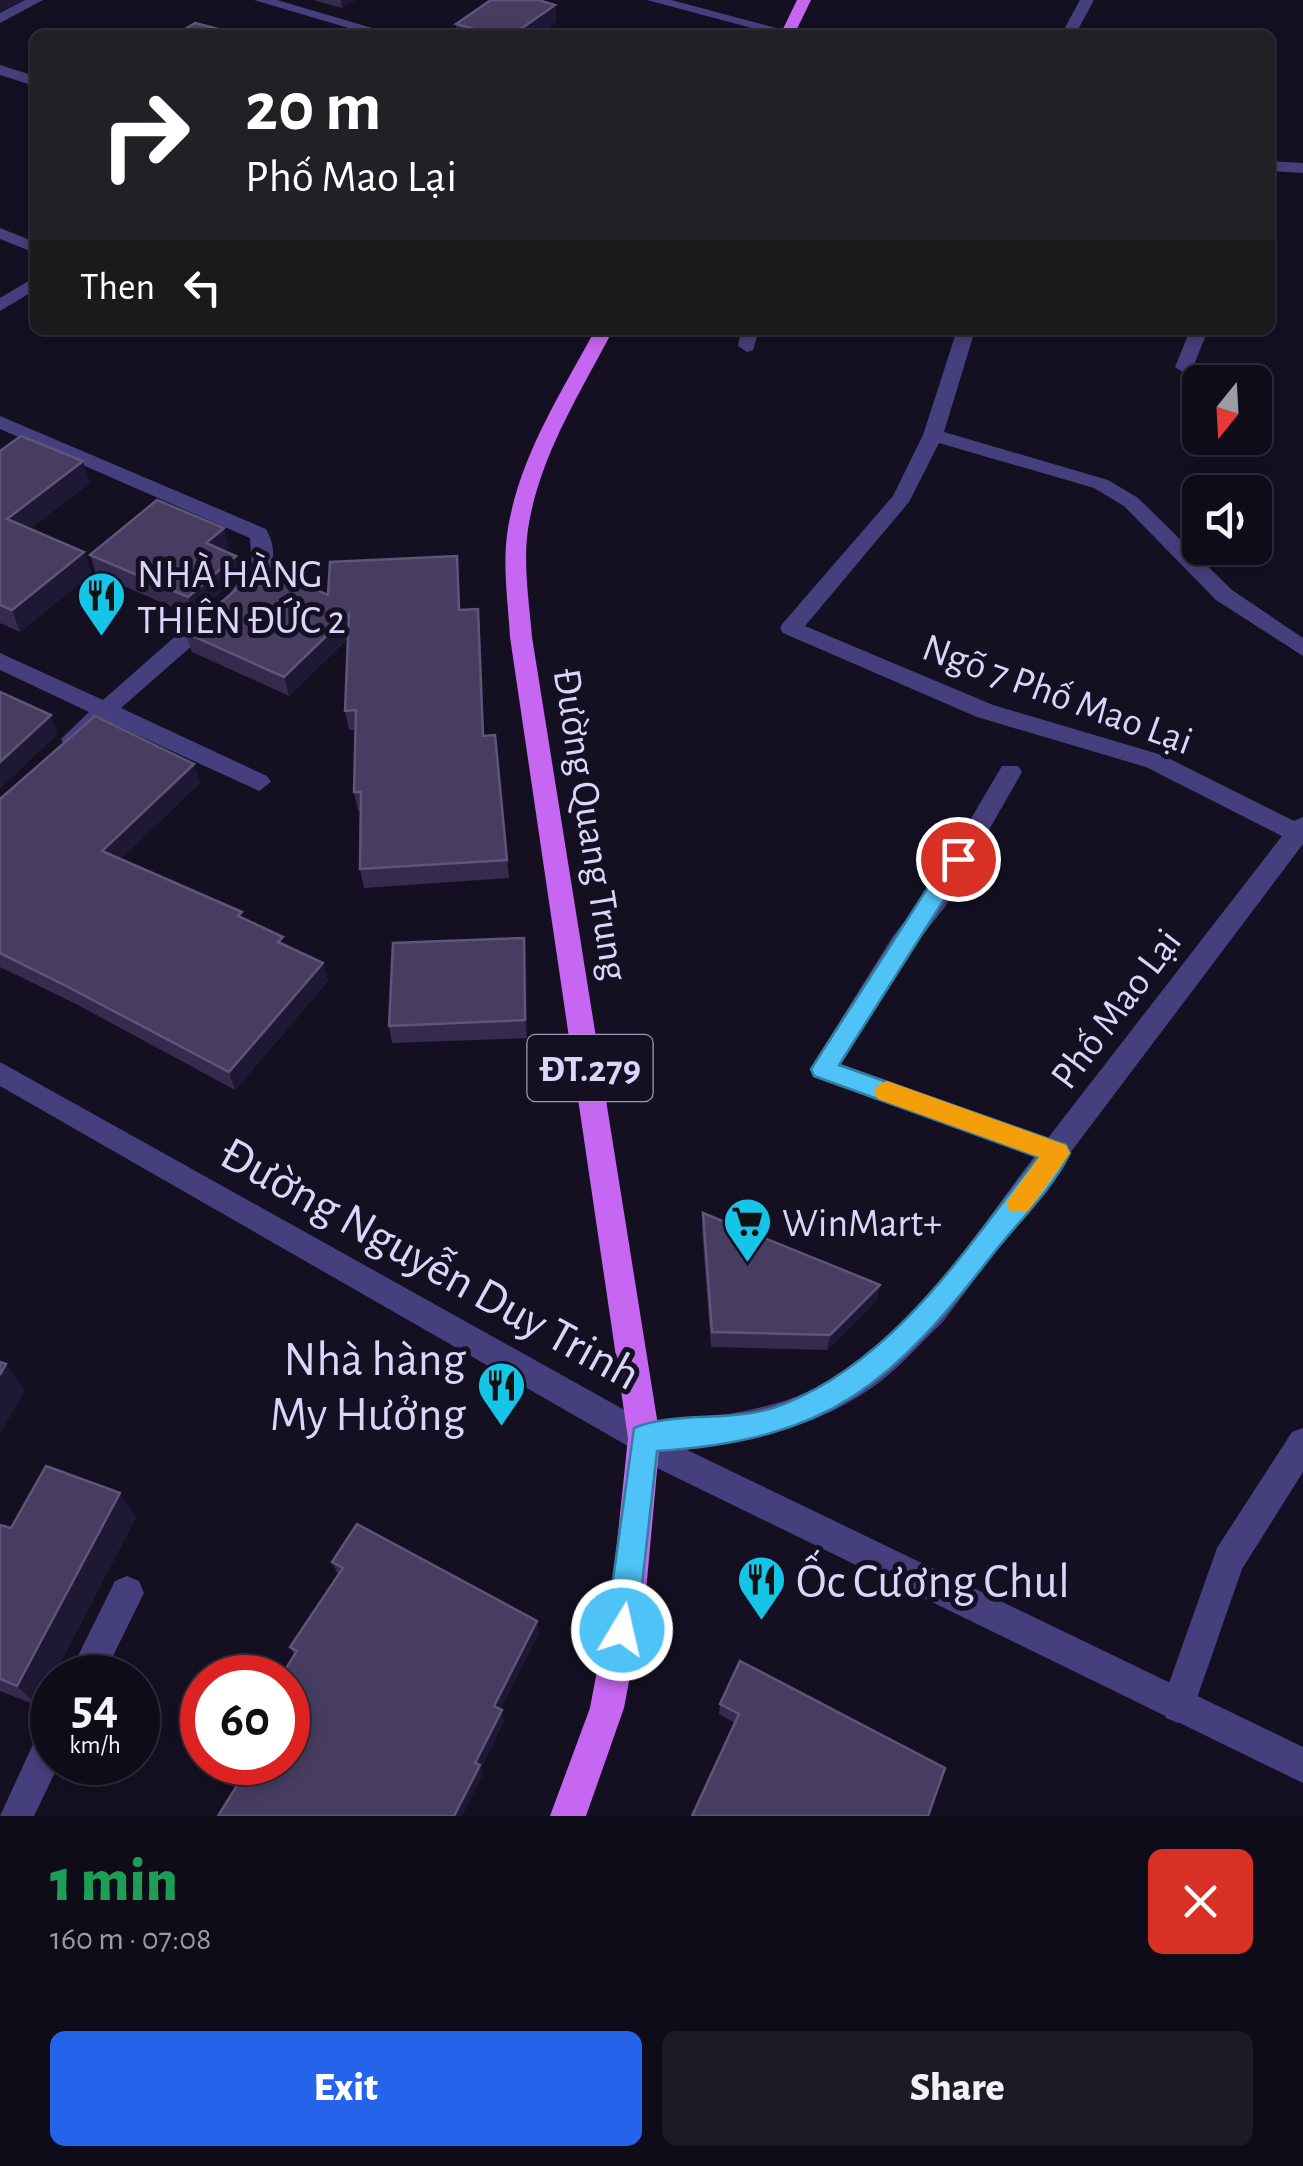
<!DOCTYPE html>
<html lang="en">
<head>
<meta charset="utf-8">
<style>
  :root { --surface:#0f0c1a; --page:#1d1a27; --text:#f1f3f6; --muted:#9b9ba2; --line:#2f2c39; --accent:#2563eb }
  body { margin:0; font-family:"Alegreya Sans",sans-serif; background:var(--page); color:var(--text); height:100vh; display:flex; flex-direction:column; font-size:38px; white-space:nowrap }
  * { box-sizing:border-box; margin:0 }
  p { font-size:32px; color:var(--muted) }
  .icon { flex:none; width:55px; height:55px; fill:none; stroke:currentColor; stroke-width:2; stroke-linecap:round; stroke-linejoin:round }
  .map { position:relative; height:1816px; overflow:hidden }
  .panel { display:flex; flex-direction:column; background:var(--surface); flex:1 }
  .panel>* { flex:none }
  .guide { position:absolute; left:30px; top:30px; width:1245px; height:305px; border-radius:15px; box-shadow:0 5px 15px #0003,0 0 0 2px var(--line); background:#202124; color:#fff; overflow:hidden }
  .needle { width:65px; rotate:198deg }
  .fabs { position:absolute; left:1182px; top:365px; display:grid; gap:20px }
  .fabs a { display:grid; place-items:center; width:90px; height:90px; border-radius:15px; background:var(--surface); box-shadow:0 5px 15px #0003,0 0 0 2px var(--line); font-size:50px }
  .speed { position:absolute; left:30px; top:1655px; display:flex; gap:20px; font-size:50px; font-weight:700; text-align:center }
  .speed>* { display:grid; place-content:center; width:130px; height:130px; border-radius:50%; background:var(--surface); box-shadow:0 5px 15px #0003,0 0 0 2px var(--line); line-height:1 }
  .speed small { font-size:25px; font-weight:400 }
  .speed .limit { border:15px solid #d22; background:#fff; color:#111 }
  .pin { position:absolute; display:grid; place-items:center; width:85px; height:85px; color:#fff; margin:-42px; border:5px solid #fff; border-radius:50%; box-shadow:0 2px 10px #0007 }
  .me { position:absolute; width:110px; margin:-55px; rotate:9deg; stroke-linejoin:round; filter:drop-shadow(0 0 8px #0008) }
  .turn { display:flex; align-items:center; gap:35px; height:210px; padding:0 50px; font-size:45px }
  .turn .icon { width:130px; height:130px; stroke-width:2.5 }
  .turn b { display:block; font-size:70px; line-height:85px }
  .then { display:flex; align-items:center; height:95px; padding:0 50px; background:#0003; gap:20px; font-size:38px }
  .round { display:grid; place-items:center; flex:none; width:105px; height:105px; border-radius:15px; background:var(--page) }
  .headline { display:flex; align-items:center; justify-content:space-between; height:170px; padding:0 50px }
  h1 { font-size:60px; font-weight:800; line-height:75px; color:#1e9e55 }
  .button { display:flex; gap:20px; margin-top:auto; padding:20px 50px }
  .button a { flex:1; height:115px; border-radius:15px; background:var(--accent); color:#fff; font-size:40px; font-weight:800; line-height:115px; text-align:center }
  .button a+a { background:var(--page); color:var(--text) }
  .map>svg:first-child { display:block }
</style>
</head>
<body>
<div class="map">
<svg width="1303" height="1816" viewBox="0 0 1303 1816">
  <rect width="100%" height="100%" fill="#141022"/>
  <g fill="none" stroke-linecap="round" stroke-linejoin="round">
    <path fill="#463f7d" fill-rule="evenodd" d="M127 1576 139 1581 144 1593 102 1678H67L115 1581Z
      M52 1724V1762H60L34 1816H0L40 1729Z"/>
    <path fill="#463f7d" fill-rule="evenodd" d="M254 0H277L396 35H372Z
      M647 0H671L795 33 778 35Z
      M1080 0H1094L1075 35H1061Z
      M0 65 35 76V86L0 75Z
      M1270 161 1303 163V173L1270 171Z
      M0 228 35 242V253L0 239Z
      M35 277V290L0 311V298Z
      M741 330H759L753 350 747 352 738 346Z
      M957 330H975L944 432 1108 480 1138 498 1232 590 1303 638V656L1216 600 1124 506 1094 488 939 443 909 502 805 626 993 705 1162 755 1294 821 1303 817V844L942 1323C919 1344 899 1369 873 1387 805 1435 725 1447 644 1453L633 1449 628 1438 633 1427C654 1419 679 1421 701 1418 729 1415 757 1409 784 1401 897 1365 966 1245 1034 1157L813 1077 810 1069 893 936 927 893 1002 766H1018L1022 772 945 907 911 950 841 1064 1048 1138 1282 836 1146 767 977 717 783 633 780 628 783 623 893 496 923 435Z
      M1190 330H1208L1193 367 1184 373 1175 367Z
      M0 416 266 529C281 556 271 576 250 596H234L231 591 252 566 250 538 0 429Z
      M211 610 222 617 219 622 121 708 267 776 271 782 259 791 107 721 80 745H64L61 739 89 712 0 670V653L103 700 203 612Z
      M1303 1428V1472L1242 1569 1190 1718 1178 1723 1166 1718 1161 1706 1217 1548 1292 1432Z"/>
    <path fill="#463f7d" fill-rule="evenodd" d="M25 0H43L0 23V13Z
      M0 1062 655 1427 677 1445 1303 1747V1783L655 1467 633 1449 0 1086Z"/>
    <path fill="#c667f1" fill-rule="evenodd" d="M797 0H811L794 35H780Z
      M595 330H613C580 393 539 457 528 529 523 564 529 601 532 637L660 1438 646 1591 624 1708 586 1816H550L590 1708 612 1591 628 1438 510 637C508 601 502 564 508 528 520 456 561 393 595 330Z"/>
  </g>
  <path fill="#342b4f" d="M313 0H355L342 8Z
    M555 5 556 22 538 35H457L456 24Z
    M0 451 90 483 30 529 84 552 91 574 20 632 0 623Z
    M229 547 224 551 241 575 193 616 96 574 90 555Z
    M457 556 460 610 478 609 484 736 495 735 509 878 364 888 360 869 361 811H358L354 792 356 730H349L345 711 348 638 289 696 192 652 186 633 328 595Z
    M200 783 120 859 243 919 286 946 323 963 328 981 235 1090 78 1005 0 967V799Z
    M526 956 527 1038 392 1043 389 1026Z
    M703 1213 880 1285 876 1301 827 1350 711 1347 702 1229Z
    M136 1517 38 1706 0 1691V1525L11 1528Z
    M332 1562 539 1633 500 1709 504 1721 481 1768 483 1775 236 1788 228 1783 220 1773 294 1655 290 1647 338 1575Z
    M720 1704 928 1816 735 1723 719 1714Z"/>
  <path fill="#1f1835" d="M0 0H24L0 12Z
    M341 0H355L342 8Z
    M555 5 556 22 538 35H512Z
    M83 461 90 483 15 541 7 519Z
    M224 528 229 547 211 563 206 543Z
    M84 552 91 574 20 632 12 610Z
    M236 556 241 575 193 616 188 597Z
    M478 609 480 628 485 755 483 736Z
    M349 614 352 633 289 696 284 677Z
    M51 715 58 734 0 789V762Z
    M194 764 200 783 109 870 102 851Z
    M524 938 526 956 527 1038 525 1020Z
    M323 963 328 981 235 1090 229 1072Z
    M880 1285 876 1301 827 1350 830 1335Z
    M6 1364 25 1391 0 1434V1375Z
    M120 1493 136 1517 38 1706 17 1686Z
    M537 1621 539 1633 497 1716 494 1706Z
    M502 1710 504 1721 481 1768 483 1775 462 1816H454L475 1763Z"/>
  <path fill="#463d61" stroke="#5d557a" stroke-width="2.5" d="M491 0H538L555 5 512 35H497L456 24Z
    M195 23 241 35H175Z
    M21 436 83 461 7 519 84 552 12 610 0 605V451Z
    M157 500 224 528 206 543 236 556 188 597 90 555Z
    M457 556 459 610 478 609 483 736 495 735 507 860 360 869 361 792H354L356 710 345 711 349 614 284 677 186 633 262 567 328 595 330 562Z
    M0 692 51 715 0 762Z
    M95 716 194 764 102 851 242 912 238 916 283 937 278 942 323 963 229 1072 70 988 0 953V799Z
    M524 938 525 1020 389 1026 393 943Z
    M703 1213 880 1285 830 1335 712 1332Z
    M0 1362 6 1364 0 1375Z
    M46 1466 120 1493 17 1686 0 1679V1525L11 1528Z
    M357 1524 537 1621 494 1706 502 1710 475 1763 480 1765 454 1816H218L238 1784 220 1773 227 1762H288V1678H280L297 1651 290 1647 343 1568 332 1562Z
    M740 1661 945 1768 928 1816H692L739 1714 720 1704Z"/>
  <path fill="#4fc3f7" stroke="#337fa1" stroke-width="2.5" d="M958 851 969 859 966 865 839 1065 1066 1145 1070 1153C1053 1188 1020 1220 996 1250 893 1383 831 1440 657 1451L637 1630 633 1641 622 1645 611 1641 606 1630 634 1428C678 1410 737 1424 784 1404 896 1359 966 1248 1038 1157L814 1076 811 1069 950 853Z"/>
  <path fill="#f59e0b" d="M887 1081 1066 1145 1070 1153 1028 1211H1010L1006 1203 1039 1157 878 1099 874 1092 878 1085Z"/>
  <defs>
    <symbol id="restaurant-pin" viewBox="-11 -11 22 30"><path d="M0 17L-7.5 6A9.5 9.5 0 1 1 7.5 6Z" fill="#15c5e7" stroke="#141022"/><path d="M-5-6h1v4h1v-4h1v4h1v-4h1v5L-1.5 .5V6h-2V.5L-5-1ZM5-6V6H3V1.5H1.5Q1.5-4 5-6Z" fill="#111"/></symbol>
    <symbol id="supermarket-pin" viewBox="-11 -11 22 30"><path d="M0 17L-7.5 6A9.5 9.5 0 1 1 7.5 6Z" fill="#15c5e7" stroke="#141022"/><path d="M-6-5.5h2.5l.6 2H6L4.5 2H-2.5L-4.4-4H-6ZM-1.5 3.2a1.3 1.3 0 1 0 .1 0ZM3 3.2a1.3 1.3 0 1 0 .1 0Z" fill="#111"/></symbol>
  </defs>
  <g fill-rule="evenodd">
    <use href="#restaurant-pin" x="74" y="568" width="55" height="75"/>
    <use href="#supermarket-pin" x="720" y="1194" width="55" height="75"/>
    <use href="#restaurant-pin" x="474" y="1358" width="55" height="75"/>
    <use href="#restaurant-pin" x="734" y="1552" width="55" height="75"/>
  </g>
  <g text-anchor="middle" stroke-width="10" stroke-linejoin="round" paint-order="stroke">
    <rect fill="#141022" stroke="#a09aba" stroke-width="2.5" x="527.5" y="1035" width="125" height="66" rx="8"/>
    <g font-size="38" font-weight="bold" fill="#dcd5fb">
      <text x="590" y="1081">ĐT.279</text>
    </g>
    <g font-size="40" fill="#dcd5fb" stroke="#141022" text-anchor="start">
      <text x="137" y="587">NHÀ HÀNG<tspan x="137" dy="46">THIÊN ĐỨC 2</tspan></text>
      <text x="782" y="1236">WinMart+</text>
    </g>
    <g font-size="40" fill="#dcd5fb" stroke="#141022">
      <text transform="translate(1058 693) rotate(20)" y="14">Ngõ 7 Phố Mao Lại</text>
      <text transform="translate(592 824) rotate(81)" y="14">Đường Quang Trung</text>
      <text transform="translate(1115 1008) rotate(-53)" y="14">Phố Mao Lại</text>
    </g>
    <g font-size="48" fill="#dcd5fb" stroke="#141022">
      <text transform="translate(431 1262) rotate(29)" y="17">Đường Nguyễn Duy Trinh</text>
    </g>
    <g font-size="48" fill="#dcd5fb" stroke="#141022" text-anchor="end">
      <text x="466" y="1375">Nhà hàng<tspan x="466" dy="55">My Hưởng</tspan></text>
      <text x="796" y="1597" text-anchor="start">Ốc Cương Chul</text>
    </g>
  </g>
</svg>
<div class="fabs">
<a><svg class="needle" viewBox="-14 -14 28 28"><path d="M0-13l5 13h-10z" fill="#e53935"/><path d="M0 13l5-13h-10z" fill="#9b9ba2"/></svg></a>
<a><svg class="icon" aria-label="sound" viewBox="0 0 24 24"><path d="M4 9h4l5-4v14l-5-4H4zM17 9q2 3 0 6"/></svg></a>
</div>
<div class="speed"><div>54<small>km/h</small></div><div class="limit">60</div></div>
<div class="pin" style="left:958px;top:859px;background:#d93025"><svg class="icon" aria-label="arrive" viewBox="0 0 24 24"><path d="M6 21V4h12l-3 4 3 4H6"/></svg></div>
<svg class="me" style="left:622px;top:1630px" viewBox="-20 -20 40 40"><circle r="17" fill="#4fc3f7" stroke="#fff" stroke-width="3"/><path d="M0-11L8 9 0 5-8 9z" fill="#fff"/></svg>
<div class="guide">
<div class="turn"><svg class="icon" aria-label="right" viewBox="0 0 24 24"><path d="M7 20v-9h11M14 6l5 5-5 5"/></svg><div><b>20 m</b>Phố Mao Lại</div></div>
<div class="then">Then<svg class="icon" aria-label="left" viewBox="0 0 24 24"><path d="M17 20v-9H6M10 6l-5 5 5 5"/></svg></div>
</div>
</div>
<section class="panel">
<div class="headline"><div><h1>1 min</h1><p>160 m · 07:08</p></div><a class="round" style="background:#d93025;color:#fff"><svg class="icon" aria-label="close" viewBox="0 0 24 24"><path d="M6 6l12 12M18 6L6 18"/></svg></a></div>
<div class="button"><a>Exit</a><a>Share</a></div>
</section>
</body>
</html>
